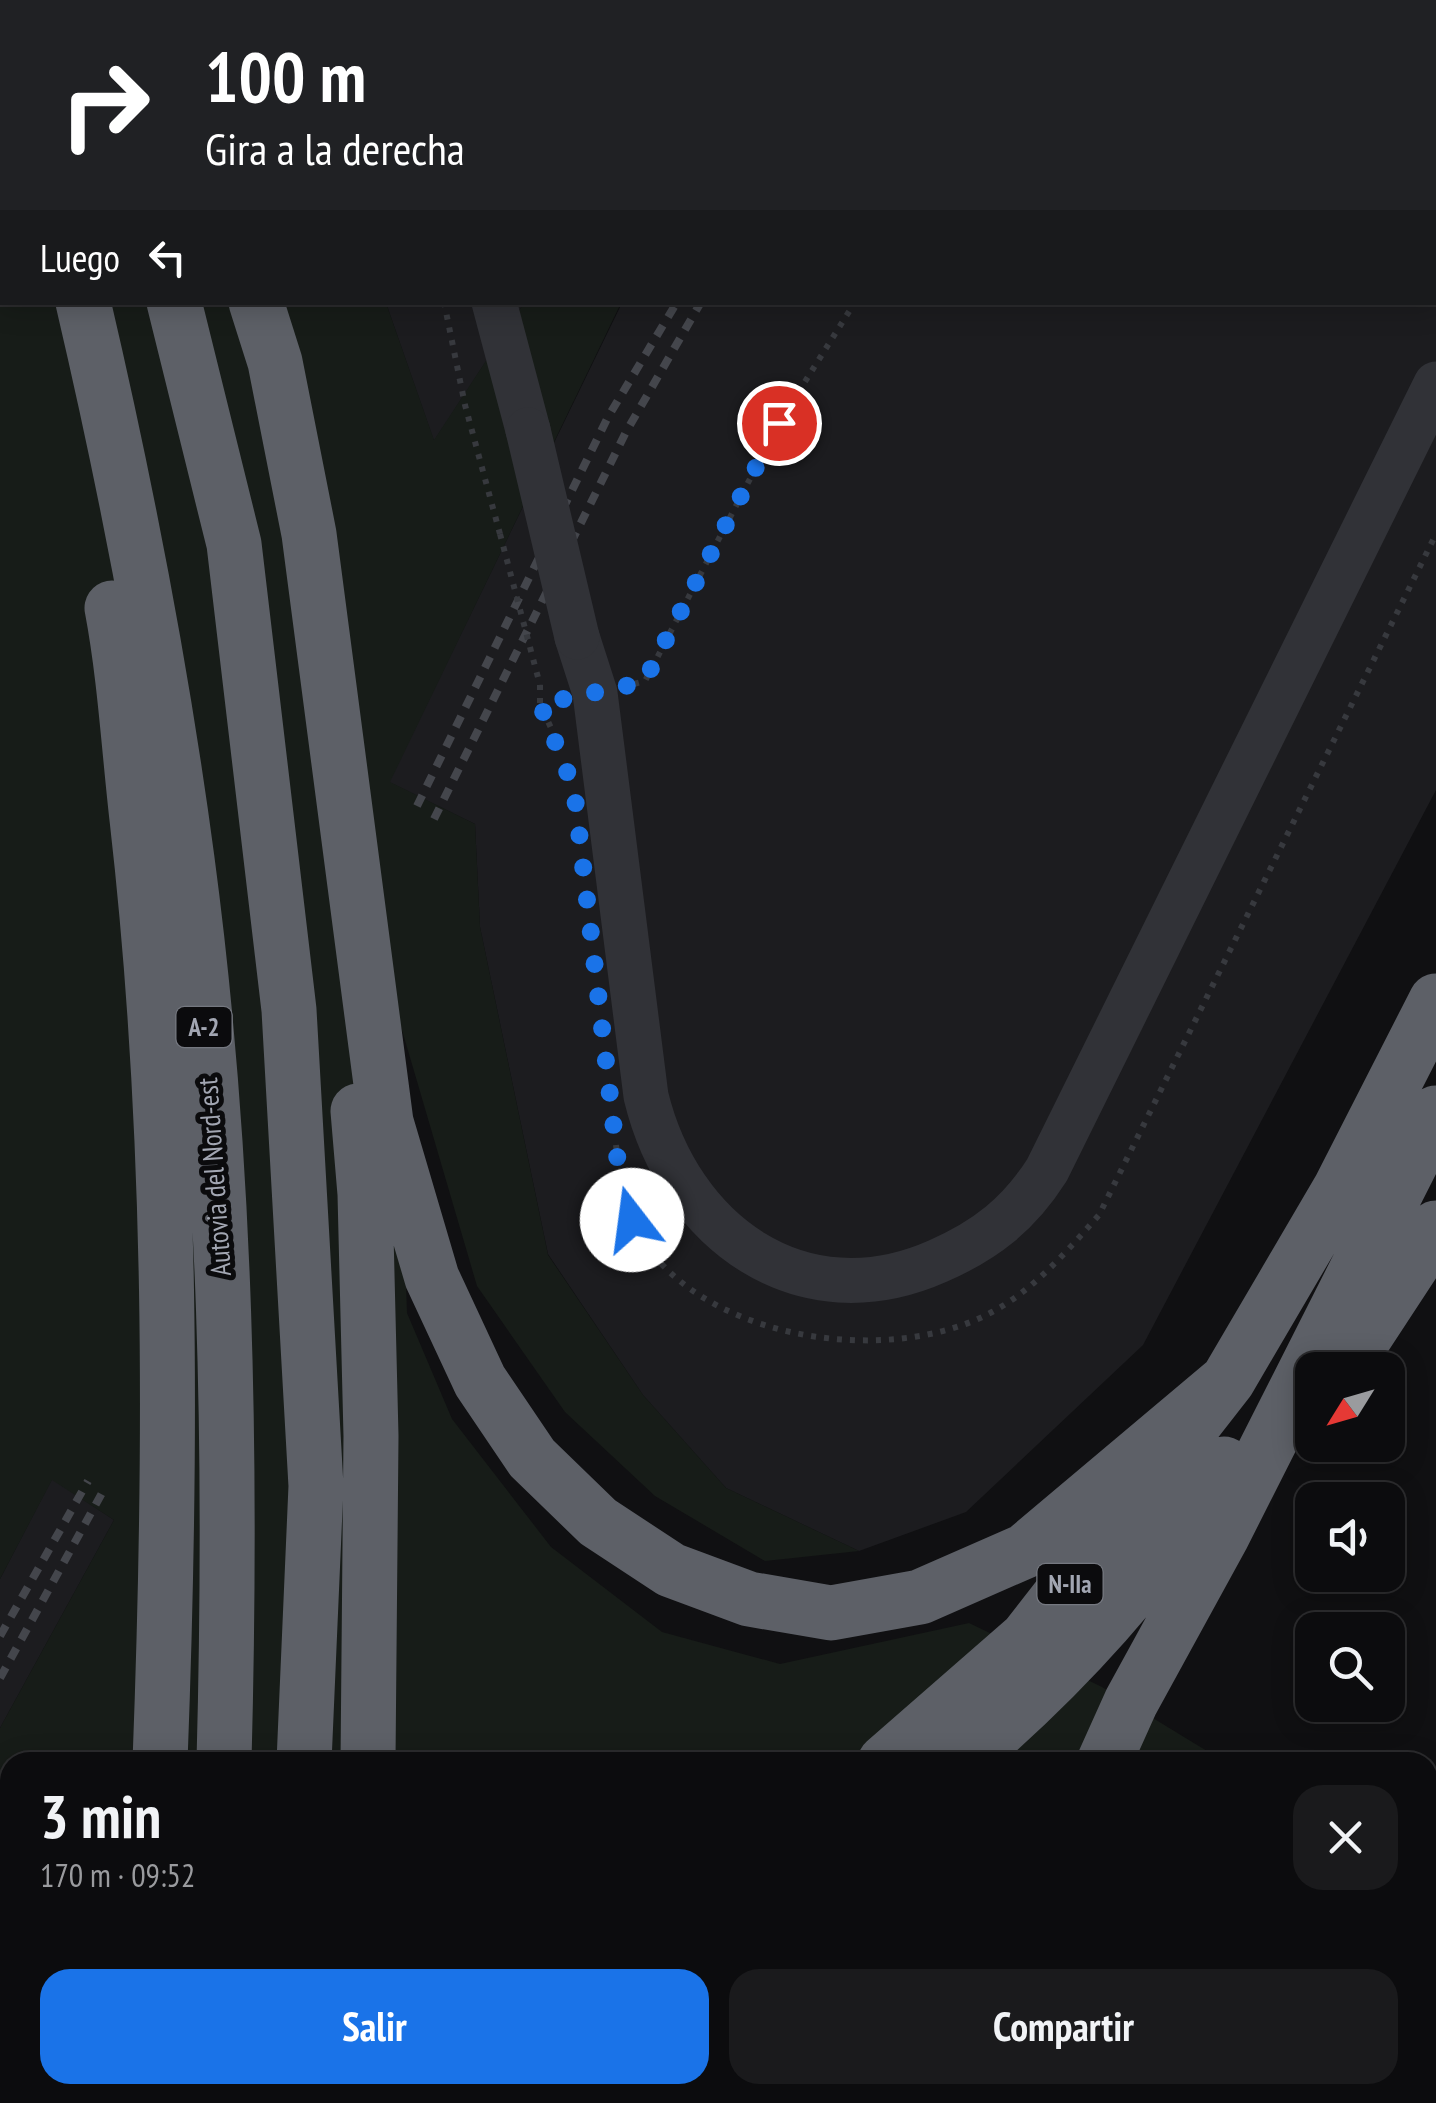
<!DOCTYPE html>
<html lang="es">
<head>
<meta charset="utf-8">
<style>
  :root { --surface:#0c0c0e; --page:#1a1a1c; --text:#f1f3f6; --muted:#9a9b9e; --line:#2c2c2e; --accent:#1a73e8 }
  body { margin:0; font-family:"PT Sans Narrow",sans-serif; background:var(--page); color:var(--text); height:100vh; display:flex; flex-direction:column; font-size:38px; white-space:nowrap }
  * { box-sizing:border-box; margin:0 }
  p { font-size:32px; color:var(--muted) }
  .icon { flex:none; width:55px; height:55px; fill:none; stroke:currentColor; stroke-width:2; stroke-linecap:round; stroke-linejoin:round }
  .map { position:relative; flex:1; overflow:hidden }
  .panel { position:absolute; left:0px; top:1752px; width:1438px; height:352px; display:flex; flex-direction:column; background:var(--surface); border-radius:30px 30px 0 0; box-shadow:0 5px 25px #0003,0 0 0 2px var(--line) }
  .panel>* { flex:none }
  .top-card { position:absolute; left:0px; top:0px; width:1438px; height:305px; box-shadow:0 5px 25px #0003,0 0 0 2px var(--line); background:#202124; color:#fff; overflow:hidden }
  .needle { width:65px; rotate:233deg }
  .tools { position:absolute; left:1295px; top:1352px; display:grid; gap:20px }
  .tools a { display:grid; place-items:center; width:110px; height:110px; border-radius:20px; background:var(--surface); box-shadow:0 5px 25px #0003,0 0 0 2px var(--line); font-size:50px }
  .pin { position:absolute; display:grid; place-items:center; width:85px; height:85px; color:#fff; margin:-42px; border:5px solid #fff; border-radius:50%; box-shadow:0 2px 10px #0007 }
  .me { position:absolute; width:110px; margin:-55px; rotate:345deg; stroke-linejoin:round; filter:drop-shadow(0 0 8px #0008) }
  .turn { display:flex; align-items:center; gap:35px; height:210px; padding:0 40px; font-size:45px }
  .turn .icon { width:130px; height:130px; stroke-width:2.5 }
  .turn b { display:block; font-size:70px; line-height:85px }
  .then { display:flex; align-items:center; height:95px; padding:0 40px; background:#0003; gap:20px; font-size:38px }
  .round { display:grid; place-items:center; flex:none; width:105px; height:105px; border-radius:30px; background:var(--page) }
  .head { display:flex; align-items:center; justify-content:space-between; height:170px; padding:0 40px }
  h1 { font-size:60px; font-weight:800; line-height:75px }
  .button { display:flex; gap:20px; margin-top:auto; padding:20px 40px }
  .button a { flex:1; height:115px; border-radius:30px; background:var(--accent); color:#fff; font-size:40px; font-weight:800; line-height:115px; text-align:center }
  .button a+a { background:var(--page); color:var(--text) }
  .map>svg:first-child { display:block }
</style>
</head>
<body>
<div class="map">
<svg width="1436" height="2103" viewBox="0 0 1436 2103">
  <rect width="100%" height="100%" fill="#101012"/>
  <path fill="#1c1c1f" d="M282 0H719L717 2Z
    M815 0H1436V790L1143 1345 966 1512 859 1551 726 1488 643 1395 548 1254 480 927 475 824 389 782 622 303 1435 302V2Z
    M386 303H524L434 441Z
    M52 1479 114 1520 0 1728V1579Z"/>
  <path fill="#171c18" d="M0 0 283 2H2V302L386 303 434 440 524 303H621L390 782 475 824 480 927 548 1255 643 1395 726 1488 859 1551 765 1561 655 1496 565 1412 477 1286 397 1013 407 1313 452 1419 551 1547 662 1632 780 1664 969 1623 1102 1687 1225 1762H10V2095H1066L1062 2103H0V1728L114 1520 52 1480 0 1579Z"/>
  <path fill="#232326" d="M1436 1805V1964L1428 1974V1814Z
    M1428 2001 1436 2009V2103H1156L1164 2095H1428V2020L1432 2015Z"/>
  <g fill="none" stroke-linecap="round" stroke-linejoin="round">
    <path stroke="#2d2e32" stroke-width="55" stroke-dasharray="55 28" stroke-linecap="butt" d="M243 2103 263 2095
      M368 2103 388 2095"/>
    <path stroke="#37393e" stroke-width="6" stroke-dasharray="5 8" stroke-linecap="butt" d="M356 0 357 2
      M1061 2 1063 0
      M444 302 465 405 500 534
      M634 684 645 681 779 423 855 302
      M540 685V704L558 743
      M616 1145C619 1169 622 1197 632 1220 685 1339 886 1370 992 1312 1035 1289 1067 1251 1099 1215L1436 534"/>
    <path stroke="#313237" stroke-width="45" d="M405 0 406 2
      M494 302 528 430
      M577 637 595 693 646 1096C679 1232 801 1322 938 1261 986 1240 1019 1214 1047 1170L1436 384"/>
    <path stroke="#5d6067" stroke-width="55" d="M0 0 2 8
      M100 0V2
      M164 0 165 2
      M0 46 2 59
      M83 302C126 486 162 671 187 859 227 1158 232 1461 224 1762
      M174 302 234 544 289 1010 316 1486 304 1762
      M256 302 275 362 309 534 386 1122 432 1278 480 1381 532 1458 598 1522 671 1570 749 1599 831 1613 920 1597 1025 1551 1228 1380
      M112 608C125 677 129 749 137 819 173 1132 172 1448 160 1762
      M358 1111 365 1194 371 1436 368 1762
      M1343 1370 1436 1228
      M885 1762 1027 1638 1228 1380 1340 1189 1436 1001
      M962 1762C1062 1677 1154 1577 1224 1464
      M1104 1762 1131 1702 1222 1536 1436 1113
      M137 2103 138 2095
      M200 2103 201 2095
      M282 2103 283 2095
      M340 2103 341 2095
      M937 2103 941 2095"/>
    <path stroke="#44464c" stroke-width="8" stroke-dasharray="12 10" stroke-linecap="butt" d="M869 2 871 0
      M895 2 897 0
      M417 806 608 417 677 302
      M434 819 626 432 701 302
      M0 1636 88 1481
      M0 1678 102 1493"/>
    <path stroke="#37393e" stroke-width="6" stroke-dasharray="5 8" stroke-linecap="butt" d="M500 534 540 685"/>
    <path stroke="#313237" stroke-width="45" d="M528 430 577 637"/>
  </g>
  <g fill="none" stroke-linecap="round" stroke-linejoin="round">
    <path stroke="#1a73e8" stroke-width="18" stroke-dasharray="0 32.4" d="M632 1220 619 1172 574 789 540 704 644 682 779 423"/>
  </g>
  <g text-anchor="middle" stroke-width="10" stroke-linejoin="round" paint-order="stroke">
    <g fill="#0b0b0d" stroke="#757880" stroke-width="2.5">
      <rect x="176.5" y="1007" width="55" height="40" rx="8"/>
      <rect x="1037.5" y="1564" width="65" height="40" rx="8"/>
    </g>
    <g font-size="25" font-weight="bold" fill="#a2a6b2">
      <text x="204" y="1036">A-2</text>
      <text x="1070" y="1593">N-IIa</text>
    </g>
    <g font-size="28" fill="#a2a6b2" stroke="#0b0b0d">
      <text transform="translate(214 1177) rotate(-94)" y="10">Autovia del Nord-est</text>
    </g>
  </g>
</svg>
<div class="tools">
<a><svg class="needle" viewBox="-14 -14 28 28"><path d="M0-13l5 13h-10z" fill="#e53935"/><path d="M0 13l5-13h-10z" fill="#9a9b9e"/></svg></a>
<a><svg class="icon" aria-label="sound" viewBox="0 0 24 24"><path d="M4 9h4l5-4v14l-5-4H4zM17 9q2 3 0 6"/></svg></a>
<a><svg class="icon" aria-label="search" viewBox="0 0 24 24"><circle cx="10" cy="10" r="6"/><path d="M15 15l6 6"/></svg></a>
</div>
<div class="pin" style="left:779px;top:423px;background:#d93025"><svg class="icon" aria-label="arrive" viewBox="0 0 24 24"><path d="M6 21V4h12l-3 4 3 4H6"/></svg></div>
<svg class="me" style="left:632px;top:1220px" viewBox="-20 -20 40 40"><circle r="19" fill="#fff"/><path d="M0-13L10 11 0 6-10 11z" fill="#1a73e8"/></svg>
<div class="top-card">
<div class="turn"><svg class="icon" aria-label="right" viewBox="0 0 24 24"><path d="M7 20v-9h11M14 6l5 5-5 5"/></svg><div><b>100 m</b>Gira a la derecha</div></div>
<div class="then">Luego<svg class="icon" aria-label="left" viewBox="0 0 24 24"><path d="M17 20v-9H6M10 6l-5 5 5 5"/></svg></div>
</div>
<section class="panel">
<div class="head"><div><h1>3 min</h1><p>170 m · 09:52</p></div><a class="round"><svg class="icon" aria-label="close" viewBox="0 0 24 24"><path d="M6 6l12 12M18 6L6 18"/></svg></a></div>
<div class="button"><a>Salir</a><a>Compartir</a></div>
</section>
</div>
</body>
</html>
